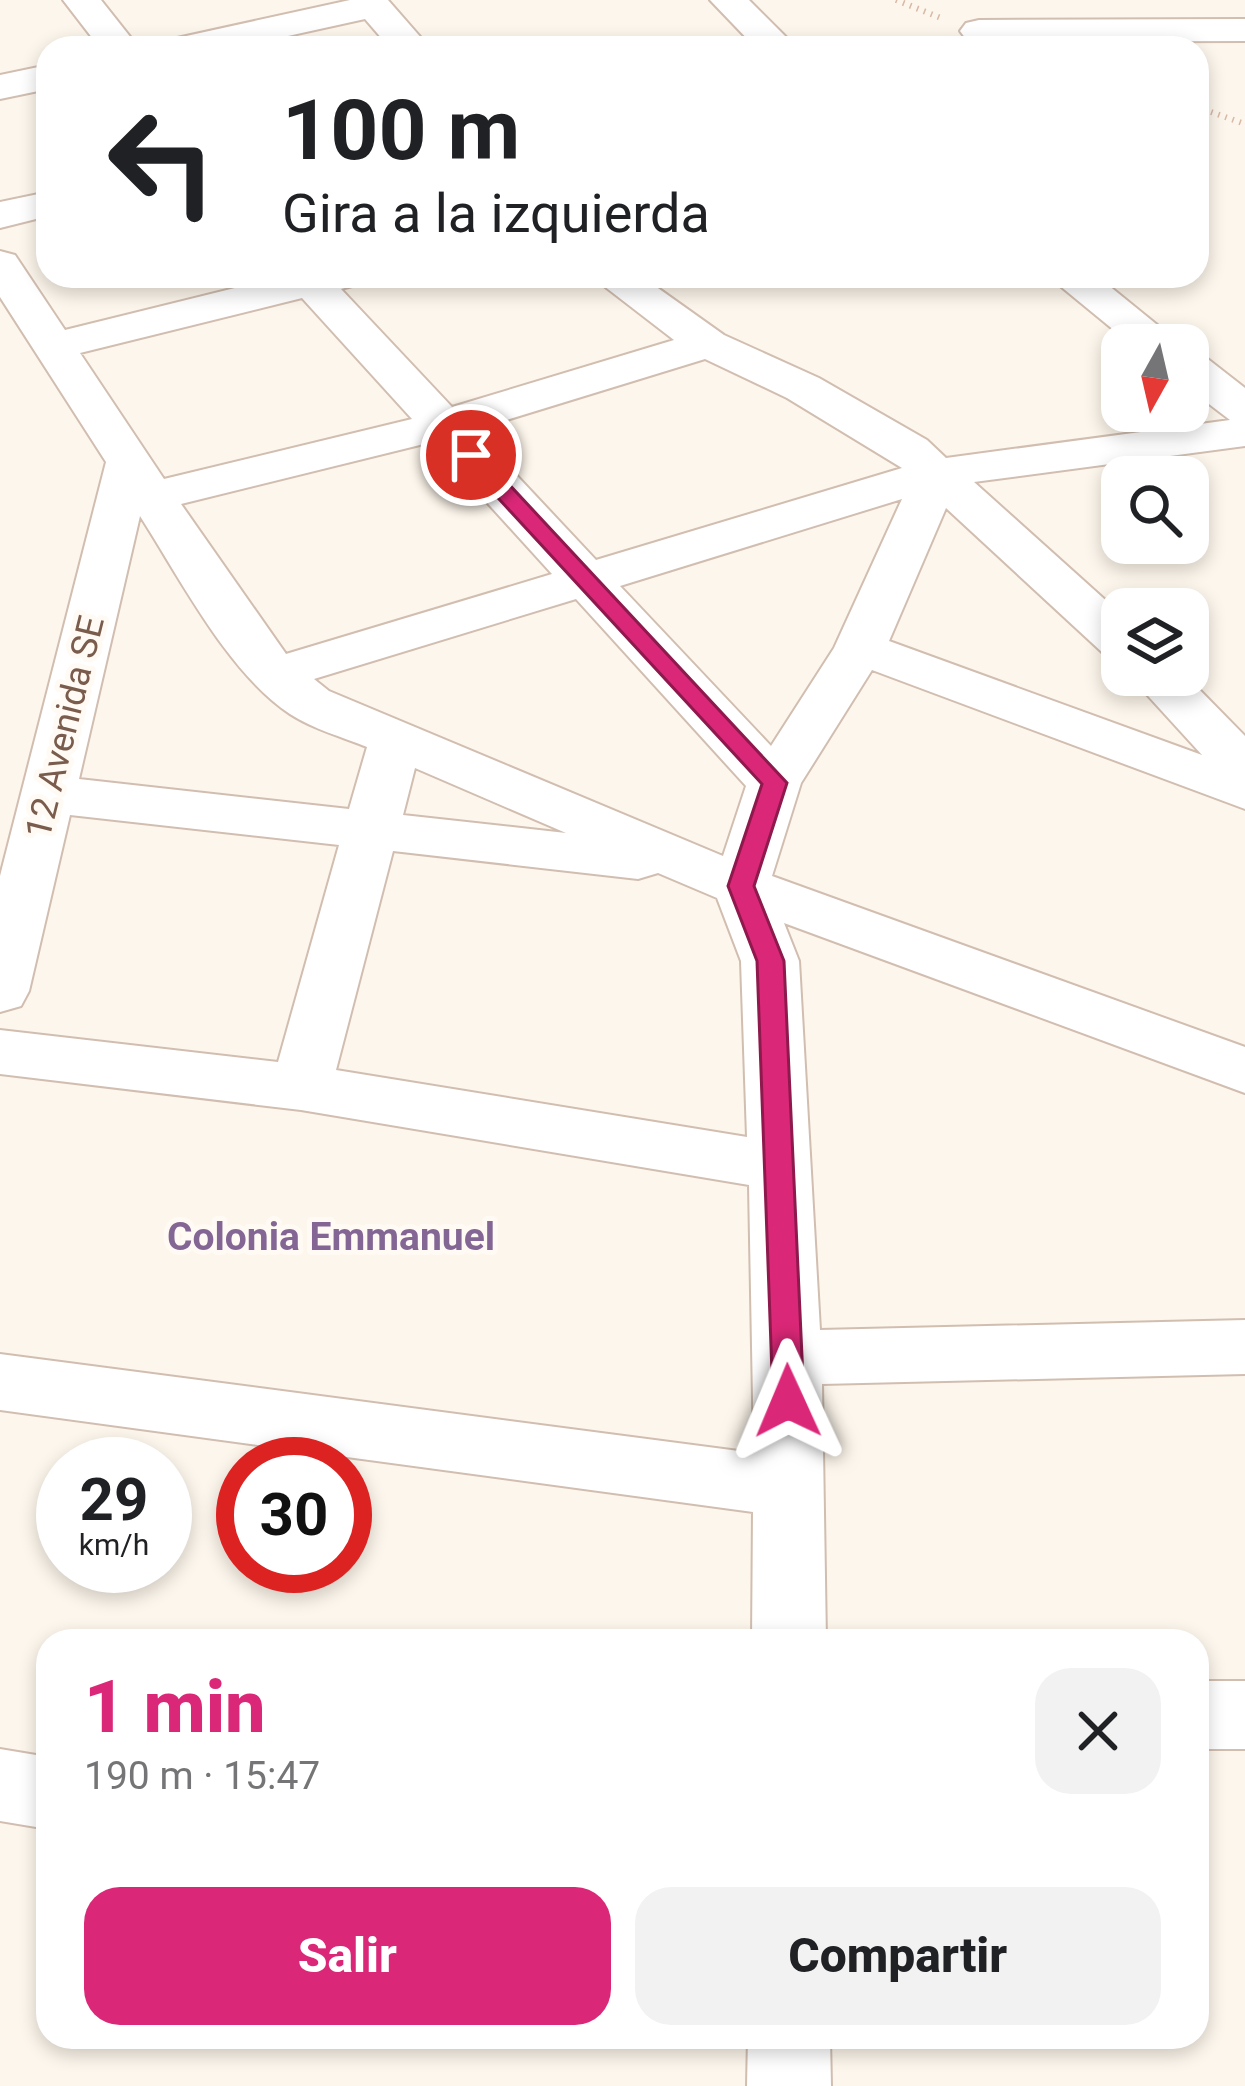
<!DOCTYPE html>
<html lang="es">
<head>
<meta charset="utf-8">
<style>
  :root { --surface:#fff; --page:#f2f2f2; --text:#202124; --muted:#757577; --accent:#db2777 }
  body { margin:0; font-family:Roboto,sans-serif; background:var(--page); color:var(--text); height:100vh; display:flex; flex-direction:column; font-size:45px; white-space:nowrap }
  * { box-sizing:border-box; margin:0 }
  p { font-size:39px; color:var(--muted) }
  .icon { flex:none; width:66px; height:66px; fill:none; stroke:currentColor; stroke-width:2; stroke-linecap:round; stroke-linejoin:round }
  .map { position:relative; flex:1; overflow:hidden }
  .panel { position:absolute; left:36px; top:1629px; width:1173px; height:420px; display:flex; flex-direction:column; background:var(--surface); border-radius:36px; box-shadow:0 6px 18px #0003 }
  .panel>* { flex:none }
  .banner { position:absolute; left:36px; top:36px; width:1173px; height:252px; border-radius:36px; box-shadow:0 6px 18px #0003; background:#fff; color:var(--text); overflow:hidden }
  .needle { width:78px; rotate:188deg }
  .fabs { position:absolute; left:1101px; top:324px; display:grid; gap:24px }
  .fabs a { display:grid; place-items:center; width:108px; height:108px; border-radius:24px; background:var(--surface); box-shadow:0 6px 18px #0003; font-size:60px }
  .speed { position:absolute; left:36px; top:1437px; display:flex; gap:24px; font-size:60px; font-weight:700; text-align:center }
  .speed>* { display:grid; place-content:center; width:156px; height:156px; border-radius:50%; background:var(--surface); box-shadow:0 6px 18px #0003; line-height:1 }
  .speed small { font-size:30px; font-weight:400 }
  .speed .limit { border:18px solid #d22; background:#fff; color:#111 }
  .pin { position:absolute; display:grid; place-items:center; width:102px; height:102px; color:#fff; margin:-51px; border:6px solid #fff; border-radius:50%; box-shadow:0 3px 12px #0007 }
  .me { position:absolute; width:132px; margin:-66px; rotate:359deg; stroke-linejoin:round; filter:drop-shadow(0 0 9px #0008) }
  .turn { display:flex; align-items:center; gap:42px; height:252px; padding:0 48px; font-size:54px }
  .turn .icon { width:156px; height:156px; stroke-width:2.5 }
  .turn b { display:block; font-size:84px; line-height:102px }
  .round { display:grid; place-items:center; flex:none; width:126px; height:126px; border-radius:36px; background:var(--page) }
  .headline { display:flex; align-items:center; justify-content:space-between; height:204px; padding:0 48px }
  h1 { font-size:72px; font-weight:800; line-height:90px; color:var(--accent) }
  .action { display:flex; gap:24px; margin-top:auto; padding:24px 48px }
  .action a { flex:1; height:138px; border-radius:36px; background:var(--accent); color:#fff; font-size:48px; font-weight:800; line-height:138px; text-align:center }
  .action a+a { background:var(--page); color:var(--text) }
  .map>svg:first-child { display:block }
</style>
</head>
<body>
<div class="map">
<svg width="1245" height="2086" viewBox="0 0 1245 2086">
  <rect width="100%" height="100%" fill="#fdf6ec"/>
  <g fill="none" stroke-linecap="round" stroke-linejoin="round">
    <defs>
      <path id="minor" d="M63 0H101L139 48H100Z
        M350 0H388L430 48H390L365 19 233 48H162L168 40Z
        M710 0H749L797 48H756Z
        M1245 19V41L979 42 966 39 960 31 966 23 979 20Z
        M48 65V89L0 99V75Z
        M48 192V216L0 228V202Z
        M0 251 15 255 65 330 283 276H363L356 285 341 289 452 407 674 340 591 276H641L724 335 819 378 927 440 946 458 1230 420 1188 388V352L1204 356 1245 388V446L974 482 1122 615V659L1104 654 946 508 889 641 1202 755 1129 675H1185L1245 736V809L872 670 801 783 772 876 1245 1047V1093L784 923 799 961 820 1330 1245 1320V1374L822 1384 826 1641H752L753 1512 0 1410V1354L754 1453 749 1185 301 1110 0 1074V1030L278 1062 339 845 70 815 29 991 21 1006 0 1012V876L106 462 0 297ZM302 298 412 419 164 479 80 353ZM705 359 787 398 902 468 596 560 474 430ZM432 442 552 574 286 654 181 504ZM902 499 834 648 771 746 620 586ZM140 516C180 578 228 673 290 714 313 729 342 737 367 747L349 809 79 779ZM576 599 746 786 723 856 329 691 314 679ZM415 768 566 833 403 815ZM393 851 638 879 658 873 717 898 741 961 747 1137 336 1070Z
        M1048 276H1097L1182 345H1132Z
        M1197 1681H1245V1749H1197Z
        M0 1749 48 1757V1829L0 1821Z
        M748 2037H830L831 2086H747Z"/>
    </defs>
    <use href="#minor" stroke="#d1beb0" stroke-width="4"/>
    <path stroke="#d9b8a5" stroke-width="6" stroke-dasharray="1.5 6" stroke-linecap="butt" d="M896 0 941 18
      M1197 107 1245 124"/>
    <use href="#minor" fill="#fff" fill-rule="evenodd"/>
  </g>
  <path fill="#db2777" stroke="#8e194d" stroke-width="3" d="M471 449 478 451 787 783 754 886 784 961 804 1401 799 1410 788 1414 777 1410 773 1401 757 961 728 886 762 784 463 460V451Z"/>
  <g text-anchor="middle" stroke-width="10" stroke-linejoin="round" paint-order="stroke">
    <g font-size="36" fill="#7a5c4d" stroke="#fffaf3">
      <text transform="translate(64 727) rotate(-76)" y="13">12 Avenida SE</text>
    </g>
    <g font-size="39" font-weight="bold" fill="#846695" stroke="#fffaf3">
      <text x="331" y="1250">Colonia Emmanuel</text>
    </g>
  </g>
</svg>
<div class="fabs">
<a><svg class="needle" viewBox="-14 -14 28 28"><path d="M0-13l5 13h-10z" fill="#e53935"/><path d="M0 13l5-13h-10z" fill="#757577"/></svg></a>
<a><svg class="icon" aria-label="search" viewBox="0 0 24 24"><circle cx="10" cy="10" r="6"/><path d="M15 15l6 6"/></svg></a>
<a><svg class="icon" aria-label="layers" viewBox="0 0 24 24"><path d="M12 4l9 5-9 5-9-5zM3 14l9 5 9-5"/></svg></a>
</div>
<div class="speed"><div>29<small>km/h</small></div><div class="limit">30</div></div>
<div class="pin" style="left:471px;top:455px;background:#d93025"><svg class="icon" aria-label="arrive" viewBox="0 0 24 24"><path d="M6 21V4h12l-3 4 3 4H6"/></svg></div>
<svg class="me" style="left:788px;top:1401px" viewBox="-20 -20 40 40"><path d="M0-17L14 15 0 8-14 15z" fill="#db2777" stroke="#fff" stroke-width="4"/></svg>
<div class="banner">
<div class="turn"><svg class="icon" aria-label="left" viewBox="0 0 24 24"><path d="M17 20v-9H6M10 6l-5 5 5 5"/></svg><div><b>100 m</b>Gira a la izquierda</div></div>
</div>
<section class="panel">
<div class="headline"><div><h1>1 min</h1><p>190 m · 15:47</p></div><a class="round"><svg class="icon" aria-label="close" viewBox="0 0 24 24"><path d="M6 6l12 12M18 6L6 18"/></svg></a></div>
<div class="action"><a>Salir</a><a>Compartir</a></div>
</section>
</div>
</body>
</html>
